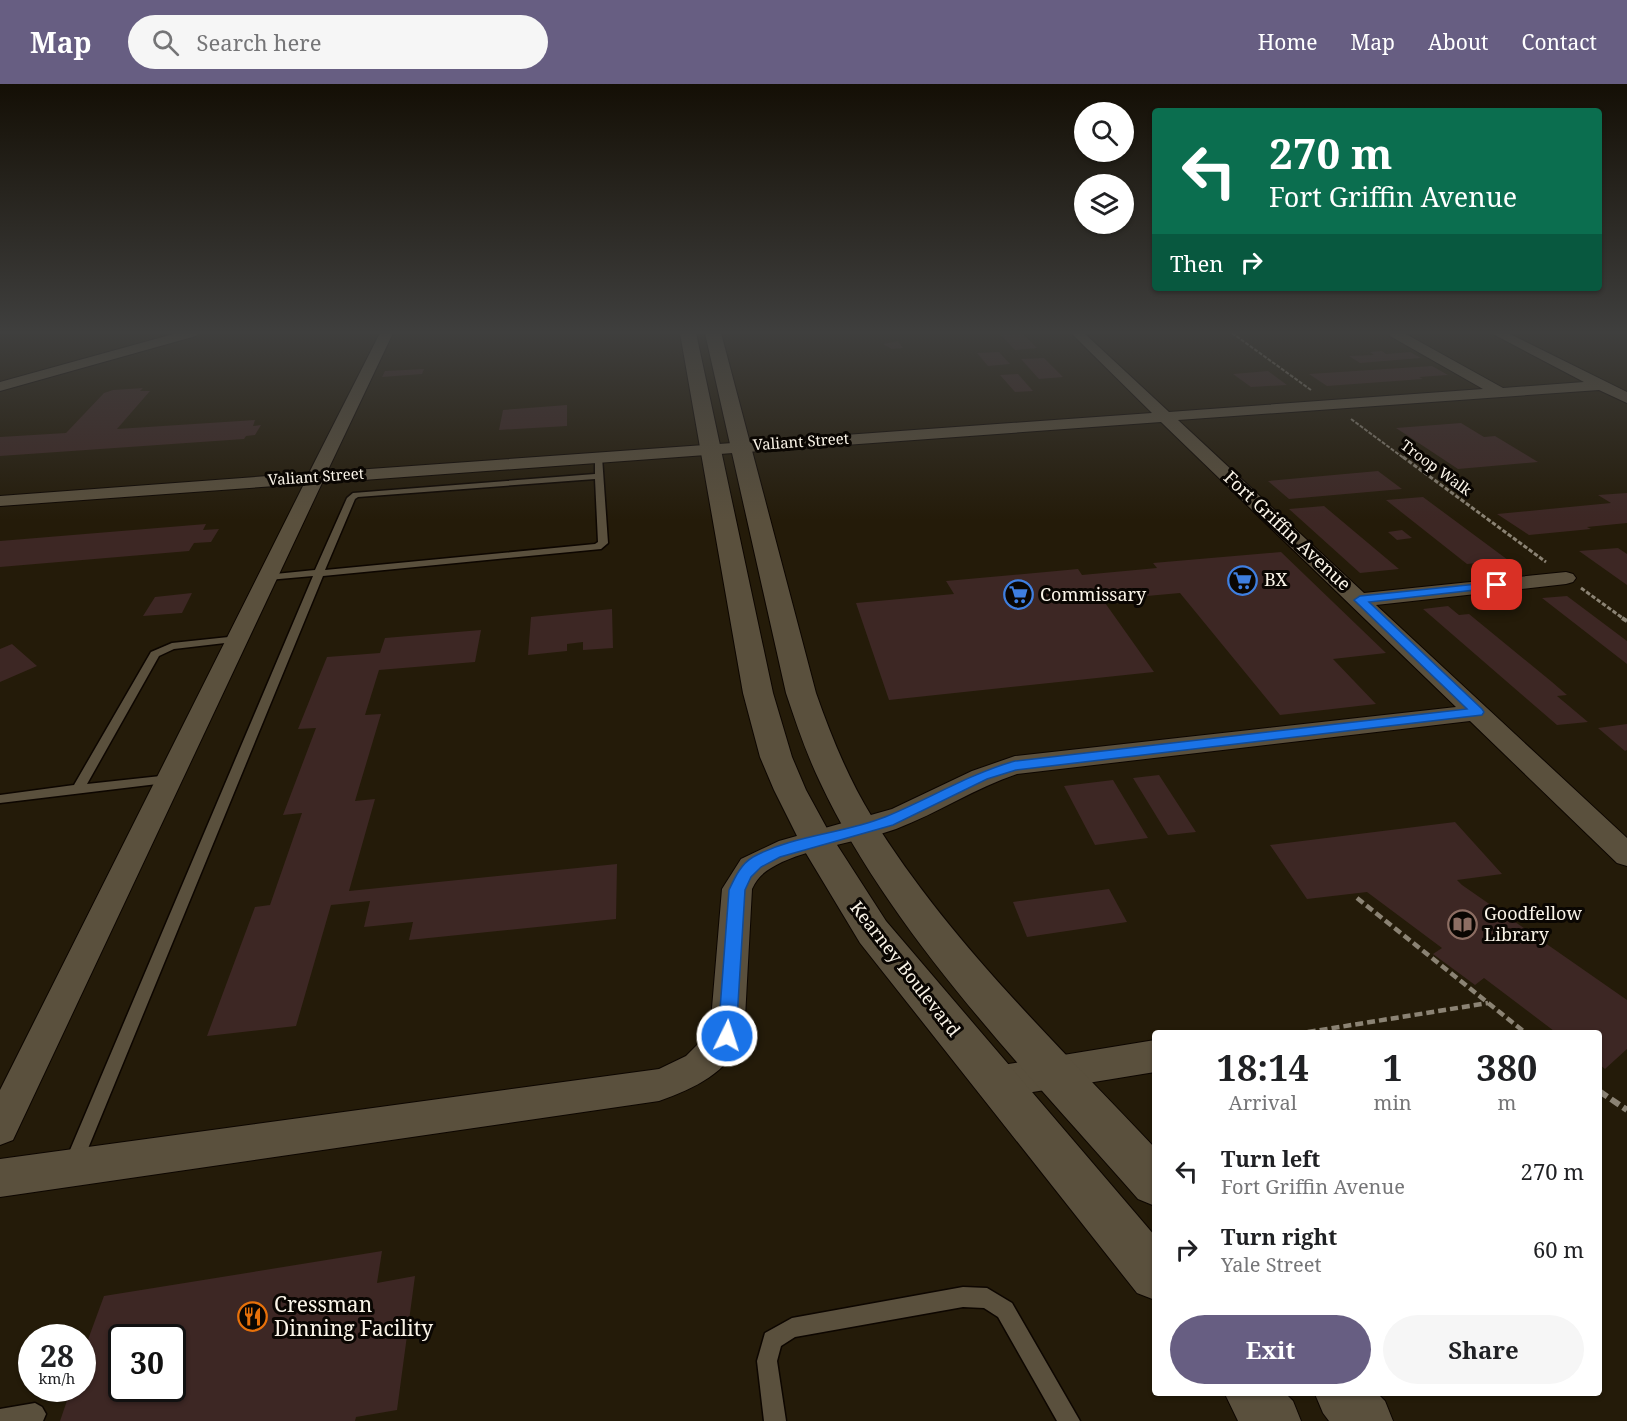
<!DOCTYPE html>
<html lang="en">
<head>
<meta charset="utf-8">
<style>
  :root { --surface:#fff; --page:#f6f6f6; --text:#202124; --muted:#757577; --accent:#675e82 }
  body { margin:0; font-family:"Noto Serif",serif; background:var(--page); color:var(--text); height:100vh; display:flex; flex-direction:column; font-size:22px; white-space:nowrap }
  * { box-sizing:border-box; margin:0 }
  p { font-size:20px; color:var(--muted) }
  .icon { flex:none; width:33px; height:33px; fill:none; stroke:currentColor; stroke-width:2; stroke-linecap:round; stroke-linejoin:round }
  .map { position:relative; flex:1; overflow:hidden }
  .drawer { position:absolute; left:1152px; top:946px; width:450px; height:366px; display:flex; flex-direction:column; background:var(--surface); border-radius:6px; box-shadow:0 2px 4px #0004 }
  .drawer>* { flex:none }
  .top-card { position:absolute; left:1152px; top:24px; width:450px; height:183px; border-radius:6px; box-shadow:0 2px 4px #0004; background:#0b6e4f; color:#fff; overflow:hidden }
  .controls { position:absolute; left:1074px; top:18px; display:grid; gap:12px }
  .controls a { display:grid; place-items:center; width:60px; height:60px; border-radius:50%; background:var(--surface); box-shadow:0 2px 4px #0004; font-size:30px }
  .speed { position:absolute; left:18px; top:1240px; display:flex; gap:12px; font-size:30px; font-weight:700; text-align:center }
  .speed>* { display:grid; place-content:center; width:78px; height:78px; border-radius:50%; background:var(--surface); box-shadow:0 2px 4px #0004; line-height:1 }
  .speed small { font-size:15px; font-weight:400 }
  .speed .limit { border:3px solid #111; border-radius:9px; background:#fff; color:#111 }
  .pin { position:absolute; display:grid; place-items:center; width:51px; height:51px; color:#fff; margin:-26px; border-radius:12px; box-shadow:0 3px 9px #0006 }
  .me { position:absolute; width:66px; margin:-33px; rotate:4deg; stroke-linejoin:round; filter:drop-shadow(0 0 4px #0008) }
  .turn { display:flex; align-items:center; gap:21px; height:126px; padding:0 18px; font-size:27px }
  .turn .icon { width:78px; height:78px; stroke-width:2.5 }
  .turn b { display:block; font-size:42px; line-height:51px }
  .then { display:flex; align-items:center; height:57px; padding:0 18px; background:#0003; gap:12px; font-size:22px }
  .eta { display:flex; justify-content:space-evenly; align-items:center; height:102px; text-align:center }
  .eta b { font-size:36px; font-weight:700; line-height:42px }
  .button { display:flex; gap:12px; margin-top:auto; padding:12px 18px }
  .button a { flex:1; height:69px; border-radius:36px; background:var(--accent); color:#fff; font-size:24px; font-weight:700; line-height:69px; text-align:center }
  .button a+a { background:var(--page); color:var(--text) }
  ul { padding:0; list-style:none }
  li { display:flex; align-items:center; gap:18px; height:78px; padding:0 18px }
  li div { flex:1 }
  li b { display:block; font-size:22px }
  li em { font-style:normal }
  header { display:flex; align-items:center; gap:36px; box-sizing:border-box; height:84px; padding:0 30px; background:var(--accent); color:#fff }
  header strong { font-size:28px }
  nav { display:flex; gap:33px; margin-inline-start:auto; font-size:21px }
  .search { width:420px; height:54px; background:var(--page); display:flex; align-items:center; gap:15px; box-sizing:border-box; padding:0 21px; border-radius:33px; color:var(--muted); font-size:22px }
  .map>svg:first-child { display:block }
</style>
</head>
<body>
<header>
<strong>Map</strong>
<div class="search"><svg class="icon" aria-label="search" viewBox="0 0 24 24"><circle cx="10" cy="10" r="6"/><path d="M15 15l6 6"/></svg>Search here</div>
<nav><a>Home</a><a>Map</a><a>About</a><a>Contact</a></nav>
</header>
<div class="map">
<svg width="1627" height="1337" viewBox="0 0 1627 1337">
  <rect width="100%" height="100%" fill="#241b09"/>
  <path fill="#3d2724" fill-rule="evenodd" d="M999 249H1022L1037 264 1015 266Z
    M898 257 903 264 892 265 883 260Z
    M1382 267 1386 270 1410 268 1421 274 1360 279 1349 272 1374 271 1370 268Z
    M999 268 1010 280 988 282 977 269Z
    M1044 274 1063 293 1039 295 1021 275Z
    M1432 282 1448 291 1419 293 1423 295 1327 302 1309 290Z
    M424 285 422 290 382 293 385 287Z
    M1268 287 1287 301 1251 303 1233 290Z
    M1018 290 1033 307 1015 308 1000 291Z
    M143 304 140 307H150L117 345 255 336 253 342 261 341 255 351 246 352 244 355 0 372V353L66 349 104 309 113 306Z
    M567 321V342L499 346 503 326Z
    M1461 339 1484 353 1495 352 1538 378 1458 385 1396 344Z
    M1378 387 1402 405 1289 415 1268 397Z
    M1627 409V439L1587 443 1591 445 1529 451 1497 430 1611 419 1598 411Z
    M1423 413 1508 476 1467 480 1386 416Z
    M1324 422 1399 485 1360 489 1289 425Z
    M206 440 203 446 219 445 211 458 194 459 189 467 0 483V457Z
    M1402 446 1412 454 1397 456 1388 448Z
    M1618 464 1627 470V501L1579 467Z
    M1281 468 1386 569 1333 575 1376 620 1280 631 1180 509 1103 516 1154 588 889 616 856 519 954 510 946 497 1078 485 1082 491 1157 484 1153 479Z
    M192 509 182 529 143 532 155 513Z
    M1567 512 1627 557V580L1542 514Z
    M1448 522 1459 531 1469 530 1552 598 1567 611 1557 612 1588 638 1557 641 1423 525Z
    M612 525 613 564 583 566V558L567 560V567L528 571 531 533Z
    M481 546 475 578 379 586 365 631 381 630 355 717 375 715 349 807 617 780 616 835 409 856 413 838 364 843 370 817 331 821 296 942 207 952 255 823 270 821 302 729 283 731 316 644 298 645 327 573 380 569 385 554Z
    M12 560 37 582 0 598V565Z
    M1627 640V666L1625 667 1598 644Z
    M1159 691 1196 748 1168 751 1133 694Z
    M1113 696 1148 754 1095 761 1064 702Z
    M1455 738 1502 790 1457 796 1462 801 1627 916V965L1605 985 1599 980V950H1558L1484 894 1475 901 1433 870 1442 864 1367 808 1307 815 1270 761Z
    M1109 805 1127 838 1027 853 1013 818Z
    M382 1167 377 1199 415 1192 397 1326 356 1333 355 1337H60L71 1305H82V1272L104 1212ZM122 1254H172V1305H122Z"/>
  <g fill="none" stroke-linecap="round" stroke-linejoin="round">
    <defs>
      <path id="service" d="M595 371 602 373 608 459 601 465 323 492 80 1084 74 1087 68 1084 65 1078 313 492 268 496 265 495V491L315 486 347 414 353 409 595 390ZM595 395 598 458 595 460 325 486 355 415 358 413Z
        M238 552 243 555 242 557 174 565 159 572 87 700 170 691 174 692 176 695 174 698 0 719V711L74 701 151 568 172 559Z
        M963 1203 987 1204 1012 1219 1080 1337H1057L998 1233 984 1224 963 1223 795 1253 781 1262 777 1277 786 1337H764L757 1277 765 1249 792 1234Z
        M35 1319 42 1323 46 1330 43 1337H0V1325Z"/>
      <path id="minor" d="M177 249H198L196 252 0 307V298Z
        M380 249H393L327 388 1152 329 1071 249H1084L1169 328 1483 305 1390 252 1389 249H1404L1503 304 1584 298 1491 249H1508L1627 308V319L1599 306 1178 336 1364 509 1566 488 1573 490 1576 494 1573 498 1566 500 1376 521 1627 754V782L1617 779 1470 637 1017 690C975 704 938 729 896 745 859 758 818 762 782 778 768 785 758 791 752 805L744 952C727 989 696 1004 659 1017L0 1113V1075L659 985 686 972 710 948 722 805 741 775 779 757 892 725 972 687 1015 672 1456 623 1161 338 322 399 13 1056 0 1061V1006L304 400 0 422V412L309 389Z
        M1155 956V988L996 1014 984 1009 978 998 984 987 996 982Z"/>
      <path id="tertiary" d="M680 249H696L773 609 792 673 806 706 830 750 886 837 1155 1152V1216L1137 1209 860 859 804 766 774 706 760 673 743 609Z
        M705 249H721L816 609C831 652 848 694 872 733 947 855 1057 960 1155 1064V1122L1138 1115C1028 989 891 850 820 698 806 669 796 639 786 609Z
        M1225 1310H1286L1293 1317 1301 1337H1238Z
        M1315 1310H1378L1385 1317 1393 1337H1329L1323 1329Z"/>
    </defs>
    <use href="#service" stroke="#0d0600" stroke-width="3"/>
    <use href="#minor" stroke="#0d0600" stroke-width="2"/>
    <use href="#tertiary" stroke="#0d0600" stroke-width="2"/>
    <path stroke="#8b8374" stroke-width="2" stroke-dasharray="4 1.5" stroke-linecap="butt" d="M1232 249 1311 306
      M1351 335 1405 375"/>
    <path stroke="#8b8374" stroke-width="3" stroke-dasharray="4.5 2" stroke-linecap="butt" d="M1403 373 1546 478
      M1581 504 1624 535"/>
    <path stroke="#8b8374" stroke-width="4" stroke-dasharray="6 3" stroke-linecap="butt" d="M1622 534 1627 537"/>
    <path stroke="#8b8374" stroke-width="4.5" stroke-dasharray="8 4" stroke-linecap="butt" d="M1357 814 1527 950
      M1296 950 1488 919"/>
    <path stroke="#8b8374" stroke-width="6" stroke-dasharray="10 4.5" stroke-linecap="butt" d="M1599 1007 1627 1026"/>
    <use href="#service" fill="#5a503d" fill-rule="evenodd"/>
    <use href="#minor" fill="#5a503d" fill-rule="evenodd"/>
    <use href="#tertiary" fill="#5a503d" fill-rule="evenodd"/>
  </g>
  <linearGradient id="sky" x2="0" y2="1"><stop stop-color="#140f05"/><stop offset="0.57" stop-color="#3f3f3e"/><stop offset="1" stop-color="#3f3f3e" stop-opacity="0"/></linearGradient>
  <rect width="1627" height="436" fill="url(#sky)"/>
  <path fill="#1a73e8" stroke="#114b97" stroke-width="1.5" d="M1497 498 1501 499V503L1369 518 1482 625 1484 628 1482 631 1016 686 987 695 893 741 780 773 761 783 751 793 745 806 736 952 733 958 727 961 721 958 718 952 729 806C735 793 741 780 753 773 793 751 842 750 885 733 929 715 969 690 1015 677L1467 625 1354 516 1360 512Z"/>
  <defs>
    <symbol id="supermarket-ring" viewBox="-11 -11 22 22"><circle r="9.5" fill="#0a0602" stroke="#3f7fe0" stroke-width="1.5"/><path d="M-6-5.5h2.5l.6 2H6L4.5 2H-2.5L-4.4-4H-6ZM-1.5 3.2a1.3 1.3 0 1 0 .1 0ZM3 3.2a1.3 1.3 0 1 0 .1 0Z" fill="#3f7fe0"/></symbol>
    <symbol id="library-ring" viewBox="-11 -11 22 22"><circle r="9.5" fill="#0a0602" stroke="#8d6e63" stroke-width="1.5"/><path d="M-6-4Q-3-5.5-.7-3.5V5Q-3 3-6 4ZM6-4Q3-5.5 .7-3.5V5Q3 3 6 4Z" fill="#8d6e63"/></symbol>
    <symbol id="restaurant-ring" viewBox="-11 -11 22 22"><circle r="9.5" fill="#0a0602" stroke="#e8710a" stroke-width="1.5"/><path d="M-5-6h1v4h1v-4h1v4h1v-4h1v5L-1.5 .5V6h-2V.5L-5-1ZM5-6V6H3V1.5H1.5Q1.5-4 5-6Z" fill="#e8710a"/></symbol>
  </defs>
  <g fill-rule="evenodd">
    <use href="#supermarket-ring" x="1226" y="480" width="33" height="33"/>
    <use href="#supermarket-ring" x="1002" y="494" width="33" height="33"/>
    <use href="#library-ring" x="1446" y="824" width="33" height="33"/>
    <use href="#restaurant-ring" x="236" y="1216" width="33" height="33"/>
  </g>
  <g text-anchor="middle" stroke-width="6" stroke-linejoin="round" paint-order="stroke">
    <g font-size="15" fill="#faf4e8" stroke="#0a0602">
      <text transform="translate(801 358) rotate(-4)" y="5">Valiant Street</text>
      <text transform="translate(1436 384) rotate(36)" y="5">Troop Walk</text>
      <text transform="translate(316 393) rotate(-4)" y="5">Valiant Street</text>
    </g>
    <g font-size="18" fill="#faf4e8" stroke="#0a0602">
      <text transform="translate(1287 447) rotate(43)" y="6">Fort Griffin Avenue</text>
      <text transform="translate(905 885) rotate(52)" y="6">Kearney Boulevard</text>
    </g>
    <g font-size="18" fill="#faf4e8" stroke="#0a0602" text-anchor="start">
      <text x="1264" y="502">BX</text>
      <text x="1040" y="517">Commissary</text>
      <text x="1484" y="836">Goodfellow<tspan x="1484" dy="21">Library</tspan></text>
    </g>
    <g font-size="21" fill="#faf4e8" stroke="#0a0602" text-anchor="start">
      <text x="274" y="1228">Cressman<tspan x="274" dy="24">Dinning Facility</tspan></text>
    </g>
  </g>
</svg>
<div class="controls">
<a><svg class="icon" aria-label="search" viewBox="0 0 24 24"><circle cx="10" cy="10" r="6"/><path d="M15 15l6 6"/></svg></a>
<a><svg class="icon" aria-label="layers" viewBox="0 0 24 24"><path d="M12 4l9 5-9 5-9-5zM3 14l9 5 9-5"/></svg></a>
</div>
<div class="speed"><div>28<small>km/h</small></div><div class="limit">30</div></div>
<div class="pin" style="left:1497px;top:501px;background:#d93025"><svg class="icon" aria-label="arrive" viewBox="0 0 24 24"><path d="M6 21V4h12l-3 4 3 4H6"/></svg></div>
<svg class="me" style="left:727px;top:952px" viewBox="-20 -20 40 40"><circle r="17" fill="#1a73e8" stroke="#fff" stroke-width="3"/><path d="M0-11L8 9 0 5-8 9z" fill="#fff"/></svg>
<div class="top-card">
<div class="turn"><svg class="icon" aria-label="left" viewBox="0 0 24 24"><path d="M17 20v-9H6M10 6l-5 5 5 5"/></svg><div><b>270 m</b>Fort Griffin Avenue</div></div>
<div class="then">Then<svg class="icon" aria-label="right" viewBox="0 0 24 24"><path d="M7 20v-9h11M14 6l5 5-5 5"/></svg></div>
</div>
<section class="drawer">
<div class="eta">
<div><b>18:14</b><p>Arrival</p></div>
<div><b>1</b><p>min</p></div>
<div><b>380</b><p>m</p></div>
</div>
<ul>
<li><svg class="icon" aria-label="left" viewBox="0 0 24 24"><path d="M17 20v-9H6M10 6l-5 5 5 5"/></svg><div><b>Turn left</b><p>Fort Griffin Avenue</p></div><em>270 m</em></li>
<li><svg class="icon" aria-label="right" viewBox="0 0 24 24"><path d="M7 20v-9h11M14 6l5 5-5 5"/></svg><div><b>Turn right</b><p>Yale Street</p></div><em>60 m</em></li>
</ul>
<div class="button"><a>Exit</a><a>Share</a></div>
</section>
</div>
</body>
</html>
